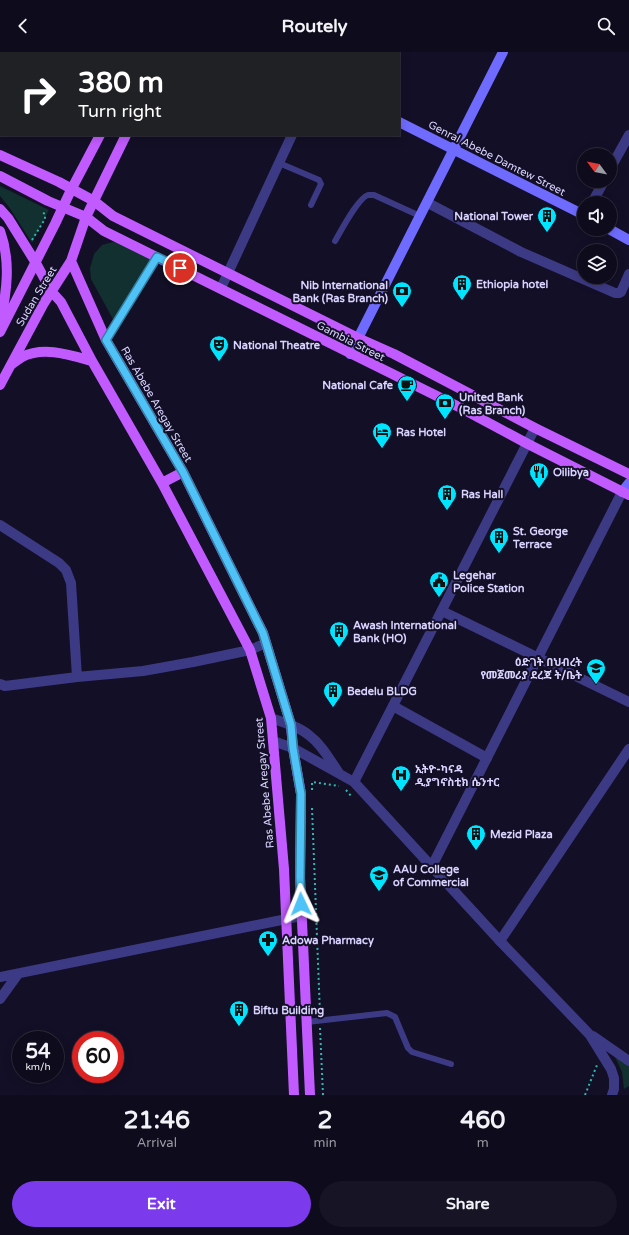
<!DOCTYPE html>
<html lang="en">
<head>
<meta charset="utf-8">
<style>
  :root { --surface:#0e0b1c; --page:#171425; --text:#f1f3f6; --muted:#9b9ba3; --line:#2e2b3b; --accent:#7c3aed }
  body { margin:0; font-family:"Varela Round","Noto Sans Ethiopic",sans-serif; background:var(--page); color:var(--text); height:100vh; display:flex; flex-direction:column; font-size:15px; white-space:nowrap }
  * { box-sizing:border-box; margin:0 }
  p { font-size:13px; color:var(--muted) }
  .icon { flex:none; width:22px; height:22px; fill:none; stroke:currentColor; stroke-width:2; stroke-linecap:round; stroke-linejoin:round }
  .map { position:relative; height:1043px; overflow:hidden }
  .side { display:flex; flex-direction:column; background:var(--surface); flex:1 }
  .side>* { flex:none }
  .guide { position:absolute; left:0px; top:0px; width:400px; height:84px; box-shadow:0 2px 10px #0003,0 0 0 1px var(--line); background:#202124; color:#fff; overflow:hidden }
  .needle { width:26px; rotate:302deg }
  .buttons { position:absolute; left:577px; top:96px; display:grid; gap:8px }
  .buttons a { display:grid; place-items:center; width:40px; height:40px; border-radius:50%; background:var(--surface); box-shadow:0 2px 10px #0003,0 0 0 1px var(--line); font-size:20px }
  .speed { position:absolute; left:12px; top:979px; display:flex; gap:8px; font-size:20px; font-weight:700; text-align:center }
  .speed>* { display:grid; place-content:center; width:52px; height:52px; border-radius:50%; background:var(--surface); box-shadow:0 2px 10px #0003,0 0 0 1px var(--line); line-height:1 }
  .speed small { font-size:10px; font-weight:400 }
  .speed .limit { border:6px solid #d22; background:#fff; color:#111 }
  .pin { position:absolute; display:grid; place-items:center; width:34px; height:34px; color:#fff; margin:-17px; border:2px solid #fff; border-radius:50%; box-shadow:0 1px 4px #0007 }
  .me { position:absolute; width:44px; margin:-22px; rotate:358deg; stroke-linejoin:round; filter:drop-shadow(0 0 3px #0008) }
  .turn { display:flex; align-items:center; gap:14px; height:84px; padding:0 12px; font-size:18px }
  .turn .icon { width:52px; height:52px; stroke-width:2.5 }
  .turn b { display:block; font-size:28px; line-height:34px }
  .eta { display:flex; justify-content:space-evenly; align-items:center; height:68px; text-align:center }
  .eta b { font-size:24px; font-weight:700; line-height:28px }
  .action { display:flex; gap:8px; margin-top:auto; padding:8px 12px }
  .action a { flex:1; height:46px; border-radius:24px; background:var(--accent); color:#fff; font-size:16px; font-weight:700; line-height:46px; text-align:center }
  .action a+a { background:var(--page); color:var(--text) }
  header { display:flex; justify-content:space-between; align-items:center; height:52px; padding:0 12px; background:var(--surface); font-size:18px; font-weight:700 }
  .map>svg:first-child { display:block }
</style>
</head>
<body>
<header><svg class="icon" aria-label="back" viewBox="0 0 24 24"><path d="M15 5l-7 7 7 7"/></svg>Routely<svg class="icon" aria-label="search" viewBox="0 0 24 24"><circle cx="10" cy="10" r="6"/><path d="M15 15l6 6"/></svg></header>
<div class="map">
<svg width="629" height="1043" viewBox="0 0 629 1043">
  <rect width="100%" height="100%" fill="#130f26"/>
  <path fill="#12302f" d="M0 134 49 158 32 191 9 155 0 144Z
    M113 190 125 192 153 208 115 271 91 227 90 216 94 202 102 193Z
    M615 1005 629 1010V1034L624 1037 622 1020Z"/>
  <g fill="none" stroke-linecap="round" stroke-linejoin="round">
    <path stroke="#2fb8b0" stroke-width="2" stroke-dasharray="2 3" stroke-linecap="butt" d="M32 188 45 167V162L42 160
      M312 738V730L339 734
      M346 738 352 745
      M312 756 320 962
      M320 976 323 1043
      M585 1043 597 1013"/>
    <path stroke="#3d3a85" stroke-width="6" d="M261 1V0
      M279 111 319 128 321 132 311 153
      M335 189C341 179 358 146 368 143 369 143 373 143 374 143L420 164
      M106 288 157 205
      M307 970 387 961 395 965 408 996 412 1000 451 1012"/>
    <path stroke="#3d3a85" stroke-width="10" d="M610 117 629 83
      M428 151 521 200 615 241H619L621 240 629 222
      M592 151 604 129
      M0 473 59 511 66 518 71 531 77 625
      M442 559 629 650
      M0 632 5 634 77 625 143 619 193 610 250 598 266 591
      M393 654 487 706
      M500 889 629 697"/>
    <path stroke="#3d3a85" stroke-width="10" d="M221 236 292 83
      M271 666C283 670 300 675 310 684 322 693 330 708 339 721
      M273 689 293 696 354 730 500 889 590 983 611 1017 614 1026V1037L612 1043
      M354 730 535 376
      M432 814 622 440
      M0 925 301 864
      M0 947 18 922
      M593 984 629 1009"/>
    <path stroke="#6f6bff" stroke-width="10" d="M253 0 255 1
      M399 70 584 163
      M609 177 629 188
      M350 302 503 0
      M622 440 629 431"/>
    <path stroke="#c25bff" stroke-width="10" d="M142 1V0
      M166 1 167 0
      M0 103 59 130 94 149 113 164 358 286 394 302 535 376 629 422
      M0 124 48 149 86 165 104 179 461 356 528 392 629 443
      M0 157 8 166 36 211 51 239 61 250 92 309 162 431 250 598 271 666 284 817 294 1043
      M0 179C11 209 7 240 0 270
      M71 209 106 288 183 420 263 581 291 673 293 696 301 742 300 826 310 1043
      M0 280 55 172 71 138 100 83
      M12 312C15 310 19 307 22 305 44 294 70 303 92 309
      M0 333 44 251 71 209 86 165 126 83
      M162 431 183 420"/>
  </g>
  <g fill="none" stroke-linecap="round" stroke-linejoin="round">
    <defs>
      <path id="route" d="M180 216 157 205 106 288 183 420 263 581 291 673 293 696 301 742 300 826 301 852"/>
    </defs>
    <use href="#route" stroke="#337fa1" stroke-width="10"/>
    <use href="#route" stroke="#4fc3f7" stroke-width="7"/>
  </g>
  <defs>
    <symbol id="building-pin" viewBox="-11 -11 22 30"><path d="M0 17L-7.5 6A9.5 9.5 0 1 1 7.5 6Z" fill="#00e5ff" stroke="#130f26"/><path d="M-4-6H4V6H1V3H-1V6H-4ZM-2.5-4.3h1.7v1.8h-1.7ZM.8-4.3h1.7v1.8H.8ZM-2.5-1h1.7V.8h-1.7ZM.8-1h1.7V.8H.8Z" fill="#111"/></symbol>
    <symbol id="bank-pin" viewBox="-11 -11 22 30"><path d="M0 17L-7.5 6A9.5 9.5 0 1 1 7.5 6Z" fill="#00e5ff" stroke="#130f26"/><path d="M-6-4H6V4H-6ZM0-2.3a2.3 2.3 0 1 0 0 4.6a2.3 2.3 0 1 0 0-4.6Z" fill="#111"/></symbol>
    <symbol id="theatre-pin" viewBox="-11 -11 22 30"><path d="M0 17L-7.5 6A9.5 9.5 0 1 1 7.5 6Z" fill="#00e5ff" stroke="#130f26"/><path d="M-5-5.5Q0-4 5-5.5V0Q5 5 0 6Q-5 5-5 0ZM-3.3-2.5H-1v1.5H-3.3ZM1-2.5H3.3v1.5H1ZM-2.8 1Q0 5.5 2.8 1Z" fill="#111"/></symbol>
    <symbol id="cafe-pin" viewBox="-11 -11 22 30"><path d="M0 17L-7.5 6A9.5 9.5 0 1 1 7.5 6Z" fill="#00e5ff" stroke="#130f26"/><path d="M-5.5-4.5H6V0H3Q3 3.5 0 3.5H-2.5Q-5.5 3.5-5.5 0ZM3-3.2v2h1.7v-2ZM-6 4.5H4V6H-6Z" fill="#111"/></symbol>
    <symbol id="hotel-pin" viewBox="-11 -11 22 30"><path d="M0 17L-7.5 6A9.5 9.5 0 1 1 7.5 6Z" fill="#00e5ff" stroke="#130f26"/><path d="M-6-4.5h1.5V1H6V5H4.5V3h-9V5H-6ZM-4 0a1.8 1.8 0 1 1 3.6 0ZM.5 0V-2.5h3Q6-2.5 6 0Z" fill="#111"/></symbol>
    <symbol id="restaurant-pin" viewBox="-11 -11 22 30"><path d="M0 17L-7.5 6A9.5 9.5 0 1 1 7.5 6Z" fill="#00e5ff" stroke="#130f26"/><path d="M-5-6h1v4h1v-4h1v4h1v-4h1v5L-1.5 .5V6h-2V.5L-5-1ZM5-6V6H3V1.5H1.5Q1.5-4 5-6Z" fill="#111"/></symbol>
    <symbol id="civic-pin" viewBox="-11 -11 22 30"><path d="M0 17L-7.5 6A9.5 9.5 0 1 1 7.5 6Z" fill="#00e5ff" stroke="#130f26"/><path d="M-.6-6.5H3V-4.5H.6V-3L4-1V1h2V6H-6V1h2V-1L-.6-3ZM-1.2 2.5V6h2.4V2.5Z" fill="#111"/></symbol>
    <symbol id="school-pin" viewBox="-11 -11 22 30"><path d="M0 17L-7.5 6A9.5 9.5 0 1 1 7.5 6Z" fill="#00e5ff" stroke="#130f26"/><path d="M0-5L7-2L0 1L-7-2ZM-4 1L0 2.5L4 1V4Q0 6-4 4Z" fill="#111"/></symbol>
    <symbol id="hospital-pin" viewBox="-11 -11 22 30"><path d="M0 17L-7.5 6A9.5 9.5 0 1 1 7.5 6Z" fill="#00e5ff" stroke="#130f26"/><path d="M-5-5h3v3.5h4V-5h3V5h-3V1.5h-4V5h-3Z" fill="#111"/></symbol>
    <symbol id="university-pin" viewBox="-11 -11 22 30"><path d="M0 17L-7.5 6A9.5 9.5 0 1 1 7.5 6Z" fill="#00e5ff" stroke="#130f26"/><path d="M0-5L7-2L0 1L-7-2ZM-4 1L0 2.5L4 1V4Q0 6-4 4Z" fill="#111"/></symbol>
    <symbol id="pharmacy-pin" viewBox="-11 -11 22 30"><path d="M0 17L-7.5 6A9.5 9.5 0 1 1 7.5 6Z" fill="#00e5ff" stroke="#130f26"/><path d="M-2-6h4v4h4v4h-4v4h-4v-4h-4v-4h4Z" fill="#111"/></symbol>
  </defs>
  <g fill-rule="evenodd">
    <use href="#building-pin" x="536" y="153" width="22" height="30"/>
    <use href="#building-pin" x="451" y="221" width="22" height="30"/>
    <use href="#bank-pin" x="391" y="228" width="22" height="30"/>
    <use href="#theatre-pin" x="208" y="282" width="22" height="30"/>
    <use href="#cafe-pin" x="396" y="322" width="22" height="30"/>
    <use href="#bank-pin" x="434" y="340" width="22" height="30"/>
    <use href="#hotel-pin" x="371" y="369" width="22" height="30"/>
    <use href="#restaurant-pin" x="528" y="409" width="22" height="30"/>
    <use href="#building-pin" x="436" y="431" width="22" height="30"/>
    <use href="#building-pin" x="488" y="474" width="22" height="30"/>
    <use href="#civic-pin" x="428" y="518" width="22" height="30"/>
    <use href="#building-pin" x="328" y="568" width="22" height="30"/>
    <use href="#school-pin" x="585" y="605" width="22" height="30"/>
    <use href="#building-pin" x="322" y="628" width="22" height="30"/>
    <use href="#hospital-pin" x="390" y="712" width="22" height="30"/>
    <use href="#building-pin" x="465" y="771" width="22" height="30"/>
    <use href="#university-pin" x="368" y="812" width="22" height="30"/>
    <use href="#pharmacy-pin" x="257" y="877" width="22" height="30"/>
    <use href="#building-pin" x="228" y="947" width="22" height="30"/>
  </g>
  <g text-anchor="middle" stroke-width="4" stroke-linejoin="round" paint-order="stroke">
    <g font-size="11" fill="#d9d4ff" stroke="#130f26">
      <text transform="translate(497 106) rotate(27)" y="4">Genral Abebe Damtew Street</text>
      <text transform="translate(36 244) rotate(-59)" y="4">Sudan Street</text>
      <text transform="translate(351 289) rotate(27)" y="4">Gambia Street</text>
      <text transform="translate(157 352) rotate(60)" y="4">Ras Abebe Aregay Street</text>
      <text transform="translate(264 731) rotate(-95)" y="4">Ras Abebe Aregay Street</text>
    </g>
    <g font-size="11" font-weight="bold" fill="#d9d4ff" stroke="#130f26" text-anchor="start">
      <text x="533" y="168" text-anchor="end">National Tower</text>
      <text x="476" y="236">Ethiopia hotel</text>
      <text x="388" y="237" text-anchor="end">Nib International<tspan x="388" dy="13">Bank (Ras Branch)</tspan></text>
      <text x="233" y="297">National Theatre</text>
      <text x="393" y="337" text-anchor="end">National Cafe</text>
      <text x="459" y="349">United Bank<tspan x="459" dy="13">(Ras Branch)</tspan></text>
      <text x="396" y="384">Ras Hotel</text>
      <text x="553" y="424">Oilibya</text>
      <text x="461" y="446">Ras Hall</text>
      <text x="513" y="483">St. George<tspan x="513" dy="13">Terrace</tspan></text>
      <text x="453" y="527">Legehar<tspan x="453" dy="13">Police Station</tspan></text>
      <text x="353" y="577">Awash International<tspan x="353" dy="13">Bank (HO)</tspan></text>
      <text x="582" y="614" text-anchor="end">ዕድገት በህብረት<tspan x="582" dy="13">የመጀመሪያ ደረጃ ት/ቤት</tspan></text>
      <text x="347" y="643">Bedelu BLDG</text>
      <text x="415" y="721">ኢትዮ-ካናዳ<tspan x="415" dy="13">ዲያግኖስቲክ ሴንተር</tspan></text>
      <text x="490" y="786">Mezid Plaza</text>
      <text x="393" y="821">AAU College<tspan x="393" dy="13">of Commercial</tspan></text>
      <text x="282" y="892">Adowa Pharmacy</text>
      <text x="253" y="962">Biftu Building</text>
    </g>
  </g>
</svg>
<div class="buttons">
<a><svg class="needle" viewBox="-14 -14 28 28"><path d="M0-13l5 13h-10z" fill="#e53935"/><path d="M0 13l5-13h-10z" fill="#9b9ba3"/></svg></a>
<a><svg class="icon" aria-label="sound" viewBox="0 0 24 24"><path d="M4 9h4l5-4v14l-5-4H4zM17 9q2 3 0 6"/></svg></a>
<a><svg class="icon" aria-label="layers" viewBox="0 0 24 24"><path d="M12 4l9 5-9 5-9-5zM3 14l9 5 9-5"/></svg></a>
</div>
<div class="speed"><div>54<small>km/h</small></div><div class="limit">60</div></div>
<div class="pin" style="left:180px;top:216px;background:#d93025"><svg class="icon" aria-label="arrive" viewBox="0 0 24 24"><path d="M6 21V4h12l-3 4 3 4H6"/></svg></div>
<svg class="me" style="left:301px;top:852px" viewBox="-20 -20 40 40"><path d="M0-17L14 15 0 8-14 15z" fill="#4fc3f7" stroke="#fff" stroke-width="4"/></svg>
<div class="guide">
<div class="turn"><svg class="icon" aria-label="right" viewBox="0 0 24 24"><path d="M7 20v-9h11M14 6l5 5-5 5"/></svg><div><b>380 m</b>Turn right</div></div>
</div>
</div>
<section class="side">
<div class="eta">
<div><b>21:46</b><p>Arrival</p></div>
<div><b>2</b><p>min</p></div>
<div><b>460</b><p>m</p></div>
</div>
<div class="action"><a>Exit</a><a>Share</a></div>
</section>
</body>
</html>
